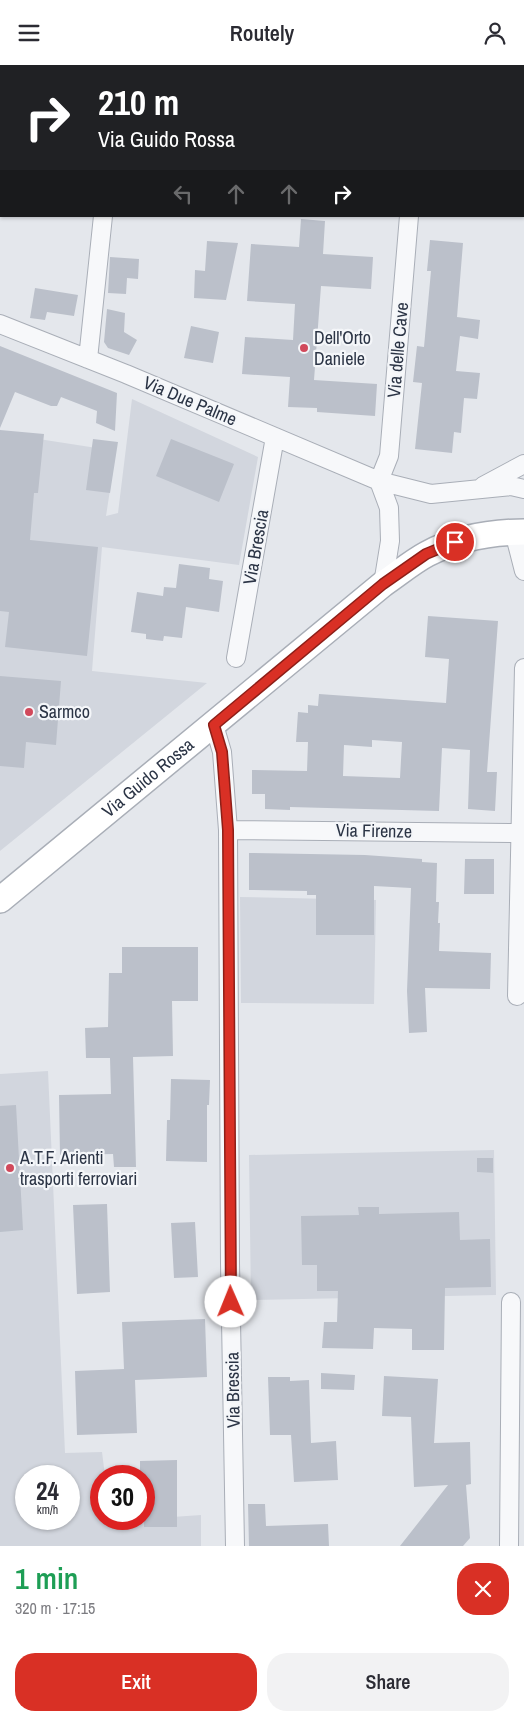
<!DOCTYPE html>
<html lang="en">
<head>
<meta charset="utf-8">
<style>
  :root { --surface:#fff; --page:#f2f2f3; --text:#2b2b33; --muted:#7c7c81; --accent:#d93025 }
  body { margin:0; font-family:"Archivo Narrow",sans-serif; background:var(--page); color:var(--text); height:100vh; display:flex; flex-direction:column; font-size:19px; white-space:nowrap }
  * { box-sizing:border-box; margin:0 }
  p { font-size:16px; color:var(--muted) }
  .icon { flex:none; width:28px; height:28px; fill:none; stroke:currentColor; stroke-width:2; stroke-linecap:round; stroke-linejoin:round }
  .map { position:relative; height:1481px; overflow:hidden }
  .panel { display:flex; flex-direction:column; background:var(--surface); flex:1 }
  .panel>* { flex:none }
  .banner { position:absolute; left:0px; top:0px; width:525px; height:152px; box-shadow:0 1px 4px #0004; background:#202124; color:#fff; overflow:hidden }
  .speed { position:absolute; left:15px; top:1400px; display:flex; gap:10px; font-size:25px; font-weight:700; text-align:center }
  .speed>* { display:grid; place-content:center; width:65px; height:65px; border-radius:50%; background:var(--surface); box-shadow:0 1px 4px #0004; line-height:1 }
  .speed small { font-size:12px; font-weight:400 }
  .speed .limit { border:8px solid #d22; background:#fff; color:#111 }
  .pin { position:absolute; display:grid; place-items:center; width:42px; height:42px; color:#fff; margin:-21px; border:2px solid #fff; border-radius:50%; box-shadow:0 1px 5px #0007 }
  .me { position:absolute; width:55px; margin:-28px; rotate:359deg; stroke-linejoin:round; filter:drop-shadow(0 0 4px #0008) }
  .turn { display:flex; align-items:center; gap:18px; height:105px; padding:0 15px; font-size:22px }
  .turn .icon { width:65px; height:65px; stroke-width:2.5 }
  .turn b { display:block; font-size:35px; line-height:42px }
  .lanes { display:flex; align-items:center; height:48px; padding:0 15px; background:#0003; justify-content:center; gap:25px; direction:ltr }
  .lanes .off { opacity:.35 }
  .round { display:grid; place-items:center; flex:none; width:52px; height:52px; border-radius:20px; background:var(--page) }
  .headline { display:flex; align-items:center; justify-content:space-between; height:85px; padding:0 15px }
  h1 { font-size:30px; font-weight:600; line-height:38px; color:#1e9e55 }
  .cta { display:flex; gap:10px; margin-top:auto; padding:10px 15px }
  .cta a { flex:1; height:58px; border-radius:20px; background:var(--accent); color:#fff; font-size:20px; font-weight:600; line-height:58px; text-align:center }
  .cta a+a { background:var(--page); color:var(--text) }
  header { display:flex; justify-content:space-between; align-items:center; height:65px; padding:0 15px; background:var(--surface); font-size:22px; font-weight:600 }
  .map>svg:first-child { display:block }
</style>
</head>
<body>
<header><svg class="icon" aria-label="menu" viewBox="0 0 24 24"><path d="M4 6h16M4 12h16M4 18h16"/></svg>Routely<svg class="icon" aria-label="person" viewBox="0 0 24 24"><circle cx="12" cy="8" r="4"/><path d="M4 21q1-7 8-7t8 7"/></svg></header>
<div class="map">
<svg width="524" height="1481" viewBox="0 0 524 1481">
  <rect width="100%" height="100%" fill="#e4e7ec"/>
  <path fill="#d2d6de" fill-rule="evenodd" d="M0 0H429L1 1V25H0Z
    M132 334 258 392 239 500 102 482 92 606 207 618 0 786V368L116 386 106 451 118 448Z
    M240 832 376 835 374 939 241 938Z
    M48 1006 65 1388 102 1387 105 1411H101V1454H144L201 1450V1481H0V1009ZM26 1411H69V1454H26Z
    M494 1085 496 1230 251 1235 249 1090Z"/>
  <path fill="#bbc0ca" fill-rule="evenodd" d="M301 154 325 156 323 189 373 192 371 224 321 221 314 315 377 319 375 351 317 347V343L288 342 290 312 242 309 245 272 293 275 295 239 247 236 251 179 299 182Z
    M430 175 463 178 457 252 480 255 478 274 460 271 456 306 480 308 477 334 464 333 461 368 454 367 452 388 415 384 422 318 413 317 417 281 424 282 431 206H427Z
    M207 176 238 178 226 235 194 233 195 205 205 206Z
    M110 192 139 194 138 214 127 213 126 229 108 228Z
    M35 223 78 230 74 251 47 247 45 255 30 253Z
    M107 244 125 248 124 267 137 275 129 290 108 283 104 277Z
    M191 261 219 267 213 298 184 293Z
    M0 281 117 328 115 366 96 358 97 346 61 332 57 341H51L15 327 0 363Z
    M0 365 44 369 38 428H34L30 475 98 482 87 591 5 582 9 547 0 546Z
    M93 374 118 377 110 428 86 425Z
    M171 374 234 399 219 437 156 411Z
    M179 499 210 503 209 514 223 516 219 547 186 542 182 573 164 571 163 576 146 574V569L131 567 137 527 163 531 164 522 176 523Z
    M428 551 498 556 487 707H497L495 746 468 744 470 685 442 683 439 746 290 742V745L265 744V729H252V705L307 706 308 677H296L298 647 308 648V640L318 641 319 629 446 638 449 594 425 592ZM372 675 402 677 400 713 343 711 344 680 372 682Z
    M0 611 61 616 56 680 26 677 24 703 0 701Z
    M249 788 365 790 422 794V797L437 798 436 837H439L438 858H440L439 886 491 888 490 924 425 923 427 967 409 968 407 926 411 823 374 821V870H316V830H307V826L249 825Z
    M465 794H494V829H464Z
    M122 882H198V936H172L173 991 133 992 136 1102H114L113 1089 60 1090 59 1030 111 1029 110 993H86L85 963 108 962 109 908H122Z
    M171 1014 210 1015 209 1040H207V1097L166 1096 167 1055H170Z
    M16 1040 23 1165 0 1167V1041Z
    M477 1093H493V1108L477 1107Z
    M107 1139 110 1227 77 1229 73 1140Z
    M358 1142H379V1149L459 1147 460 1175 490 1174 491 1222 445 1223 444 1285H412V1264L374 1263 373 1284 322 1283 324 1257H337L338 1226H317V1200H302L301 1151 359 1150Z
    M195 1157 198 1212 174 1213 171 1158Z
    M205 1254 207 1312 135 1315 137 1368 77 1370 75 1306 124 1304 122 1257Z
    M321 1308 355 1310 354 1325 321 1324Z
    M384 1311 438 1314 434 1378 470 1377 471 1419 466 1420 470 1473 463 1481H400L448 1420 414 1422 411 1352 382 1351Z
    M268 1312H290V1316L309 1315 311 1378 336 1376 338 1415 294 1417 291 1370H270Z
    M177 1395V1462H144V1411H140V1396Z
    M248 1439H265L266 1461 328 1459 329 1481H249Z"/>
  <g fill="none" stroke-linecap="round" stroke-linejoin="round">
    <defs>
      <path id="street" d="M0 259 126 309 379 416 431 429 511 421 524 424
        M88 294 103 151
        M483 421 524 399
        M514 467 524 506
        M383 519 390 476 389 443 379 416 389 391 409 151
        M236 593 275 372
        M214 660 222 687 228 765 230 1198 235 1481
        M228 765 519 768
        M517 931 524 603
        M509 1481 511 1237"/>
      <g id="secondary">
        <path id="s1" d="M0 835 383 519C398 509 412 497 427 489 457 473 491 467 524 467"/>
      </g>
    </defs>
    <use href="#street" stroke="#a9aeb7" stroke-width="20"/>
    <use href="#secondary" stroke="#a9aeb7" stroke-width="28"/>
    <use href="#street" stroke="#f7f8fa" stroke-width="18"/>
    <use href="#secondary" stroke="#fff" stroke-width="25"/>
    <defs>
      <path id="rail" d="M89 1 107 0
        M0 7H1"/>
    </defs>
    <use href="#rail" stroke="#7d8696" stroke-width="5.5"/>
    <use href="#rail" stroke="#f4f6f9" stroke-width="4" stroke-dasharray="11" stroke-linecap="butt"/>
  </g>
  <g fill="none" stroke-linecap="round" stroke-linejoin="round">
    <defs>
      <path id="route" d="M231 1237 228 765 222 687 214 660 383 519 426 489 455 477"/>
    </defs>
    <use href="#route" stroke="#8d1f18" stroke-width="12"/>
    <use href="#route" stroke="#d93025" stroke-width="9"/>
  </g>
  <g fill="#d1495b" stroke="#f4f6f9" stroke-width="2">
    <circle cx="304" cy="283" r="5"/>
    <circle cx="29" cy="647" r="5"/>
    <circle cx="10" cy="1103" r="5"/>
  </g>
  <g text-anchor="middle" stroke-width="4.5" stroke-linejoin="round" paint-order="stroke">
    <g font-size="18" fill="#2b3445" stroke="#f4f6f9" text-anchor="start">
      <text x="314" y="279">Dell'Orto<tspan x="314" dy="21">Daniele</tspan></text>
      <text x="39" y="653">Sarmco</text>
      <text x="20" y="1099">A.T.F. Arienti<tspan x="20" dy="21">trasporti ferroviari</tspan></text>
    </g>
    <g font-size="18" fill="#2b3445" stroke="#f4f6f9">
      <text transform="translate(398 285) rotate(-85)" y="6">Via delle Cave</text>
      <text transform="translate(190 336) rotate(23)" y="6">Via Due Palme</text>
      <text transform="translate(256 482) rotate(-80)" y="6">Via Brescia</text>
      <text dy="6" stroke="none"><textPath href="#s1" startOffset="192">Via Guido Rossa</textPath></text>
      <text transform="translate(374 766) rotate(1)" y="6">Via Firenze</text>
      <text transform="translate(233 1325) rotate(-91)" y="6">Via Brescia</text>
    </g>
  </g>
</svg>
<div class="speed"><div>24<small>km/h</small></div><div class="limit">30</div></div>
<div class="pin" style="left:455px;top:477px;background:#d93025"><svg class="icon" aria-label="arrive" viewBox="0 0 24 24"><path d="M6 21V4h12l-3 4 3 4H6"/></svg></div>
<svg class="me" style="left:231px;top:1237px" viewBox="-20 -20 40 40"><circle r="19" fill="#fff"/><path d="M0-13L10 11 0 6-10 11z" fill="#d93025"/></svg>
<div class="banner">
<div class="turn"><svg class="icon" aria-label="right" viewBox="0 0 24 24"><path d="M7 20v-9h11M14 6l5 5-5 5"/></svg><div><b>210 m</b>Via Guido Rossa</div></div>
<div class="lanes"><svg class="icon off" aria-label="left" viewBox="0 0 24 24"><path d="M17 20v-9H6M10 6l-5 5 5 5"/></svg><svg class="icon off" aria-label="ahead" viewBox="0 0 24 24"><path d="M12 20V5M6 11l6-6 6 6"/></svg><svg class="icon off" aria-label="ahead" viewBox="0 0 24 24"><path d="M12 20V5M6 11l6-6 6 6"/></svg><svg class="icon" aria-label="right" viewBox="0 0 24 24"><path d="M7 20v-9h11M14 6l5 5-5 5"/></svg></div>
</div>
</div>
<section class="panel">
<div class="headline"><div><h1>1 min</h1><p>320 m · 17:15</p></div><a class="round" style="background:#d93025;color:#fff"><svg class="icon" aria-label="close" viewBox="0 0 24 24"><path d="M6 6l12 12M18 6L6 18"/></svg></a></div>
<div class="cta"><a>Exit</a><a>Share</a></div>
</section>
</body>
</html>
